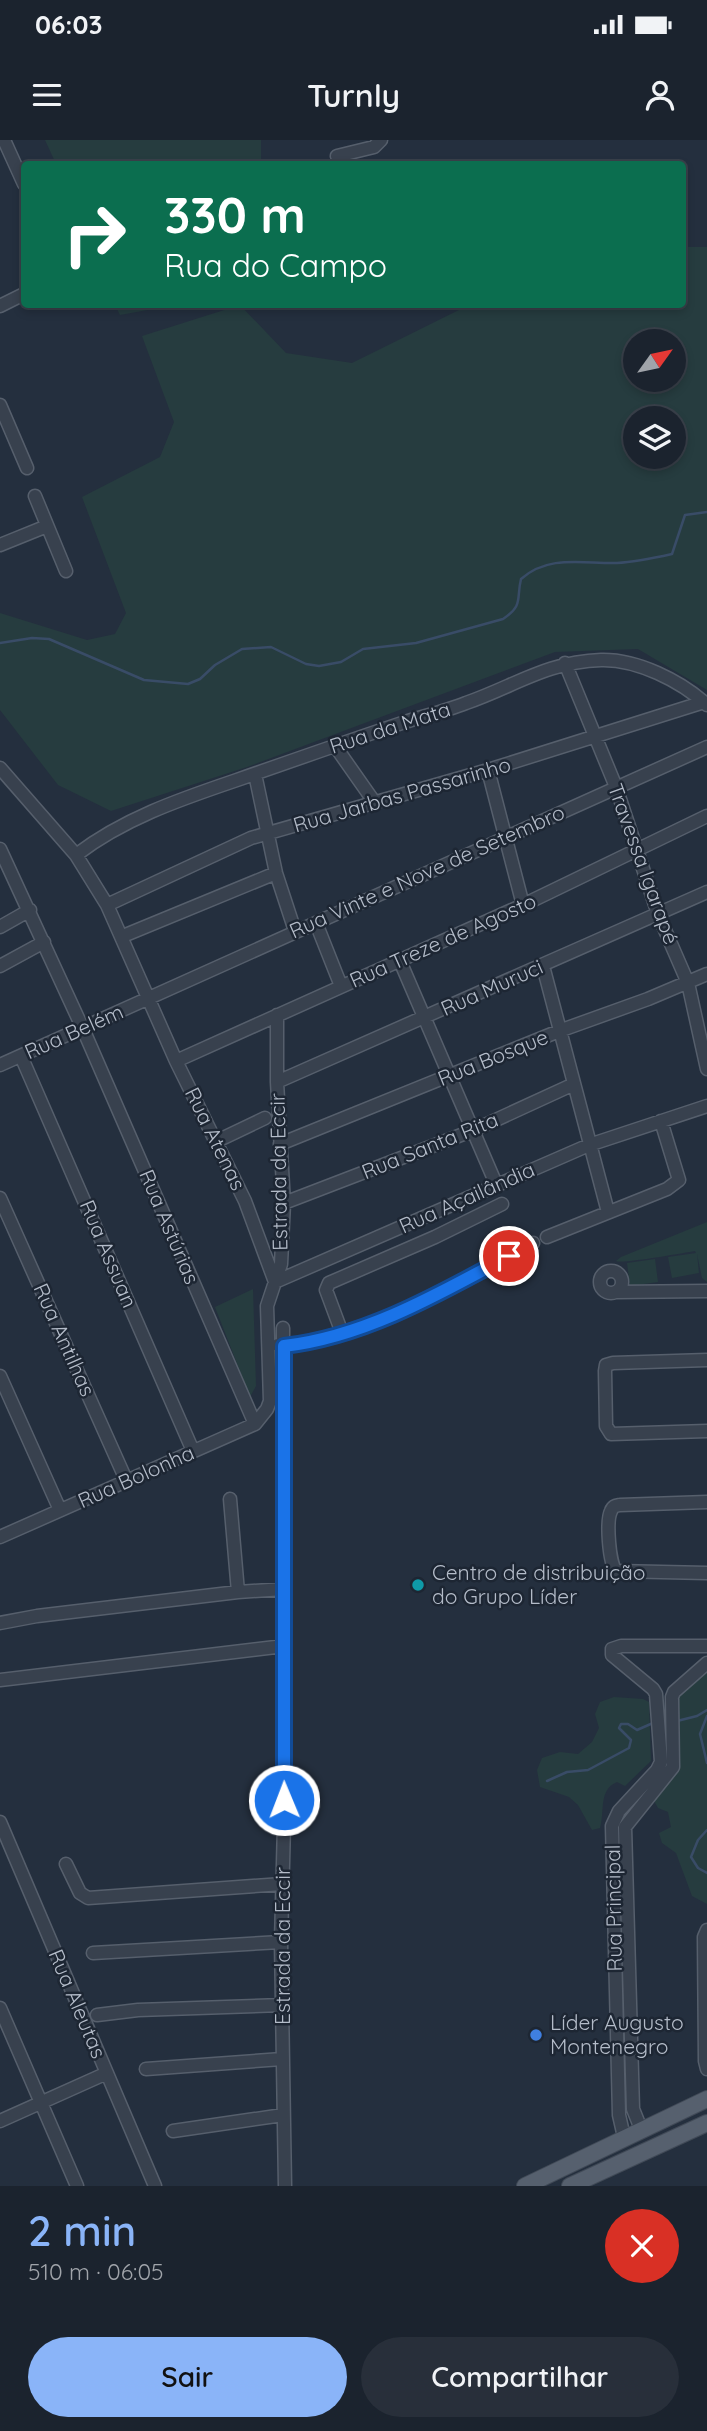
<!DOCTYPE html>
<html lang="pt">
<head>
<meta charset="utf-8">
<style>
  :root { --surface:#1b232e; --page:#282f3a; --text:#f1f3f6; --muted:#a0a4aa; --line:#39404a; --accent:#8ab4f8 }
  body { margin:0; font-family:Quicksand,sans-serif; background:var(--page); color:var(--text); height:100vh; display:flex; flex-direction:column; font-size:26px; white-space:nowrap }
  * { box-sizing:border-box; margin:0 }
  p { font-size:23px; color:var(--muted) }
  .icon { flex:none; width:38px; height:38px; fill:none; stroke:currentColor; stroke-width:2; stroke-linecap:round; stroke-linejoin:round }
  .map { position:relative; height:2046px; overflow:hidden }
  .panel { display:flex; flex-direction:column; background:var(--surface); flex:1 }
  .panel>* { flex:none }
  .banner { position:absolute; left:21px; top:21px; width:665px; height:147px; border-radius:7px; box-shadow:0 4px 10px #0003,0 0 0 2px var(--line); background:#0b6e4f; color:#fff; overflow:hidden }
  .needle { width:46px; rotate:57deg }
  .controls { position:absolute; left:623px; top:189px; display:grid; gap:14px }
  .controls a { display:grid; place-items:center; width:63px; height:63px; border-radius:50%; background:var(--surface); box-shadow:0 4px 10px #0003,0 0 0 2px var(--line); font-size:35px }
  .pin { position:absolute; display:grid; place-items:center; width:60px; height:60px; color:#fff; margin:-30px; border:4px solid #fff; border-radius:50%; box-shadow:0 2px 7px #0007 }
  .me { position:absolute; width:77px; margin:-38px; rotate:359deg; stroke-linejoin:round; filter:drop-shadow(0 0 5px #0008) }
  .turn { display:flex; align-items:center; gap:24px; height:147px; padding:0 28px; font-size:32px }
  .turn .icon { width:91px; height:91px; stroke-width:2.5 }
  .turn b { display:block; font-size:49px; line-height:60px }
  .round { display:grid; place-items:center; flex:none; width:74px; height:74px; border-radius:37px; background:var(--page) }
  .summary { display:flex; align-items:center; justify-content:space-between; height:119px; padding:0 28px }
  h1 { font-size:42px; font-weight:600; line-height:52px; color:var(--accent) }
  .primary-button { display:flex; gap:14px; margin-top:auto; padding:14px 28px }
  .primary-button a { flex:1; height:80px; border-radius:42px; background:var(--accent); color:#111; font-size:28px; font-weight:600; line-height:80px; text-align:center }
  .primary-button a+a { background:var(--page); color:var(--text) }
  .status { display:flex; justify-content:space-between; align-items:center; height:49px; padding:0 35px; background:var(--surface); direction:ltr }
  .status svg { height:19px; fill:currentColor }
  header { display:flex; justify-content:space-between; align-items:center; height:91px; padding:0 28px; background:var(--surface); font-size:32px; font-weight:600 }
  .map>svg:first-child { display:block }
</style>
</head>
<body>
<div class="status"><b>06:03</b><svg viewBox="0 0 49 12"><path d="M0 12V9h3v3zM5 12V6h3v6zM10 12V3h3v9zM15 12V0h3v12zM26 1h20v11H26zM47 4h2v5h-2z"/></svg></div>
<header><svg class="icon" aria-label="menu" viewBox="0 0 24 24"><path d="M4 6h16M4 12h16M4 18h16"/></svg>Turnly<svg class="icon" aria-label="person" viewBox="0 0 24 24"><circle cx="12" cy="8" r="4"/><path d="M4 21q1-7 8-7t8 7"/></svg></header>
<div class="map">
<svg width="707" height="2046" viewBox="0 0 707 2046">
  <rect width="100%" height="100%" fill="#242f3e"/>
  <path fill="#263c3f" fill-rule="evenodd" d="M45 0H261V24H56Z
    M683 107H707V550L638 509 555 512 247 627 111 671 58 645 0 570V473L87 500 115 494 126 473 82 357 160 317 174 282 142 196 240 165 286 213 352 223 469 165 682 164ZM635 201H674V240H635ZM635 278H674V317H635Z
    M115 165H175L120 175Z
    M707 1082V1142L702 1138 697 1114 699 1133 672 1138 668 1117 696 1113 695 1111C683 1113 623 1124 616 1121L621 1117Z
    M655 1119 658 1142 630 1146 627 1123Z
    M253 1149 256 1246 250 1257 215 1167Z
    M707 1528V1764L692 1756 676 1713 662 1703 659 1693 671 1687 668 1672 658 1668 653 1659 673 1636 677 1555Z
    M614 1557 643 1559 649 1562 651 1621 625 1646 617 1642C598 1650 605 1672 600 1688L592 1690 578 1665 569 1657 540 1647 537 1630 542 1618 560 1612 578 1614 592 1602 599 1588 595 1574 600 1562Z"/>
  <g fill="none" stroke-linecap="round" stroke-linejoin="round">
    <path stroke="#394c67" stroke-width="2.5" d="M0 503 32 498 49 499 144 540 188 544 200 539 215 525 242 509 271 507 306 524 319 526 341 522 363 509 416 503 503 479C524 465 516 459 521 439 549 414 584 424 617 423 636 422 654 418 672 414L685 375 707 372
      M707 1576 700 1594 707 1623
      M677 1581 697 1576 707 1570
      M547 1641 567 1632 588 1630 629 1608 631 1600 619 1588 621 1584H628L637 1590 653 1583
      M707 1690 698 1700 691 1717 698 1728 707 1733"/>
    <defs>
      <path id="minor" d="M4 0 24 44
        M337 16 374 7 381 0
        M0 166 24 154
        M0 265 27 328
        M35 356 66 431
        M0 405 47 386
        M565 523 616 647 658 774 688 843 707 929
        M335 606 375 663
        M0 628 76 715 107 765 176 921 245 1061 275 1142 589 1005 707 966
        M488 630 523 765
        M255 634 276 733 295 791
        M0 709 83 889 255 1284
        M76 715C123 679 178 660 234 641 291 621 348 601 405 582 425 576 446 571 466 563 515 546 546 522 601 520 637 519 681 541 707 565
        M107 765 251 698 488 630 704 562
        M316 783 341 846
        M0 787 30 770
        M123 796 276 733
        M400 821 496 1044
        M0 826 44 802
        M543 826 608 1072
        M21 916 193 1311
        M176 921 523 765 707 676
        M0 925 707 607
        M277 942 707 752
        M217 1001 265 978
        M280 1004 559 891 648 859 707 834
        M0 1058 127 1342
        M284 1063 474 990 574 944
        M547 1097 667 1049 679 1040 661 981
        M600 1142a11 11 0 1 1 22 0a11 11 0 1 1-22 0Z
        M616 1152 707 1151
        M283 1188 284 1684 281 1802 285 2046
        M342 1193 326 1150 329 1143 435 1097 502 1064
        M278 1205C296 1207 314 1201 331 1196 403 1177 469 1138 533 1103
        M707 1220 613 1223 606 1225 605 1231 606 1286 611 1294 707 1291
        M0 1236 60 1370
        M230 1359 238 1452
        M707 1362 620 1365C615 1366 613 1366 611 1371 606 1381 609 1423 616 1431L707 1433
        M0 1397 255 1284 267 1269 270 1261 267 1166 281 1124 284 1063 277 942V875
        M0 1483 37 1476 238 1452 284 1449
        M0 1540 284 1506
        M0 1682 155 2046
        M66 1724 80 1753 88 1758 282 1744
        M707 1790 704 1797 705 1921 707 1929
        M93 1813 281 1802
        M0 1868 77 2046
        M97 1875 138 1870 282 1865
        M146 1929 282 1919
        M0 1981 107 1933
        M641 1989 633 1969 625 1687 673 1627 672 1557 674 1552 707 1523
        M173 1991 283 1975
        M624 1997 619 1975 612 1686 619 1671 657 1630 661 1622 656 1554 653 1549 612 1515V1509L621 1506H707"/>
      <path id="major" d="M525 2046 707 1959
        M570 2046 707 1983"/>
    </defs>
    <use href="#minor" stroke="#565f6c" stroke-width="15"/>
    <use href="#major" stroke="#414a57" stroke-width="18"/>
    <use href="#minor" stroke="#38414e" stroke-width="12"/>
    <use href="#major" stroke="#56606e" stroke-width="16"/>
  </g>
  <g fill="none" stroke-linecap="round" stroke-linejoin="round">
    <defs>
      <path id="route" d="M284 1660V1206C364 1197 439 1154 509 1116"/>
    </defs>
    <use href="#route" stroke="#114b97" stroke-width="18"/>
    <use href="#route" stroke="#1a73e8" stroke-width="12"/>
  </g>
  <circle fill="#0f9aa8" stroke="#1d2633" stroke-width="2.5" cx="418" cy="1445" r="7"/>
  <circle fill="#3f7fe0" stroke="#1d2633" stroke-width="2.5" cx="536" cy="1895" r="7"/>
  <g text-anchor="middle" stroke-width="5" stroke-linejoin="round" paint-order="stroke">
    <g font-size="21" fill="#b4bcc9" stroke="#1d2633">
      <text transform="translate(390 588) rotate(-18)" y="7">Rua da Mata</text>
      <text transform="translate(402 655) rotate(-16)" y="7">Rua Jarbas Passarinho</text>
      <text transform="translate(643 724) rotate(70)" y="7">Travessa Igarapé</text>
      <text transform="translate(427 732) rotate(-24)" y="7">Rua Vinte e Nove de Setembro</text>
      <text transform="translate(443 801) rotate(-24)" y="7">Rua Treze de Agosto</text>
      <text transform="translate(492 848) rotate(-24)" y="7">Rua Muruci</text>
      <text transform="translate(74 892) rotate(-24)" y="7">Rua Belém</text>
      <text transform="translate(493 918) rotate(-22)" y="7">Rua Bosque</text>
      <text transform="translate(215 999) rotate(64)" y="7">Rua Atenas</text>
      <text transform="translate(430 1006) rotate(-22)" y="7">Rua Santa Rita</text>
      <text transform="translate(279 1032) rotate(-91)" y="7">Estrada da Eccir</text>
      <text transform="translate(467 1058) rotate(-24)" y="7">Rua Açailândia</text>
      <text transform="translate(169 1087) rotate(67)" y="7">Rua Astúrias</text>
      <text transform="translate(108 1114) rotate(67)" y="7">Rua Assuan</text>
      <text transform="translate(64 1200) rotate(66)" y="7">Rua Antilhas</text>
      <text transform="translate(136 1337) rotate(-24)" y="7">Rua Bolonha</text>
      <text transform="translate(614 1768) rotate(-91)" y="7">Rua Principal</text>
      <text transform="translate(283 1806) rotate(-90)" y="7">Estrada da Eccir</text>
      <text transform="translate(77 1864) rotate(67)" y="7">Rua Aleutas</text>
    </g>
    <g font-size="21" fill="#b4bcc9" stroke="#1d2633" text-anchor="start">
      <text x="432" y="1440">Centro de distribuição<tspan x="432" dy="24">do Grupo Líder</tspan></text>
      <text x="550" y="1890">Líder Augusto<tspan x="550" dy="24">Montenegro</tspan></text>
    </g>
  </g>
</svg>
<div class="controls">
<a><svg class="needle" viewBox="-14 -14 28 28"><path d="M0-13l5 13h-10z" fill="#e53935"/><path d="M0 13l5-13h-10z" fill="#a0a4aa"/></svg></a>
<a><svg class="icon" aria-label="layers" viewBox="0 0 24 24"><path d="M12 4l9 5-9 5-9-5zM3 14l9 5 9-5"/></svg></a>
</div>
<div class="pin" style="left:509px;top:1116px;background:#d93025"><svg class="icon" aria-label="arrive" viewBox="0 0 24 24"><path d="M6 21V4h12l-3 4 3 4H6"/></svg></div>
<svg class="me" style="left:284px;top:1660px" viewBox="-20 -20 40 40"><circle r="17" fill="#1a73e8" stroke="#fff" stroke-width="3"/><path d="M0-11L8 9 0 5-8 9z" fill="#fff"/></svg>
<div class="banner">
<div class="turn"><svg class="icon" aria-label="right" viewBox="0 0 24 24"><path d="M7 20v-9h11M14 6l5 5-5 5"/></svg><div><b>330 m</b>Rua do Campo</div></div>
</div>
</div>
<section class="panel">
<div class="summary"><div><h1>2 min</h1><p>510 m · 06:05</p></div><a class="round" style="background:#d93025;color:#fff"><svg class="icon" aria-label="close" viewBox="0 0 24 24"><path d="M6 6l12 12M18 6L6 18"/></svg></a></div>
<div class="primary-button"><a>Sair</a><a>Compartilhar</a></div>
</section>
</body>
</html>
